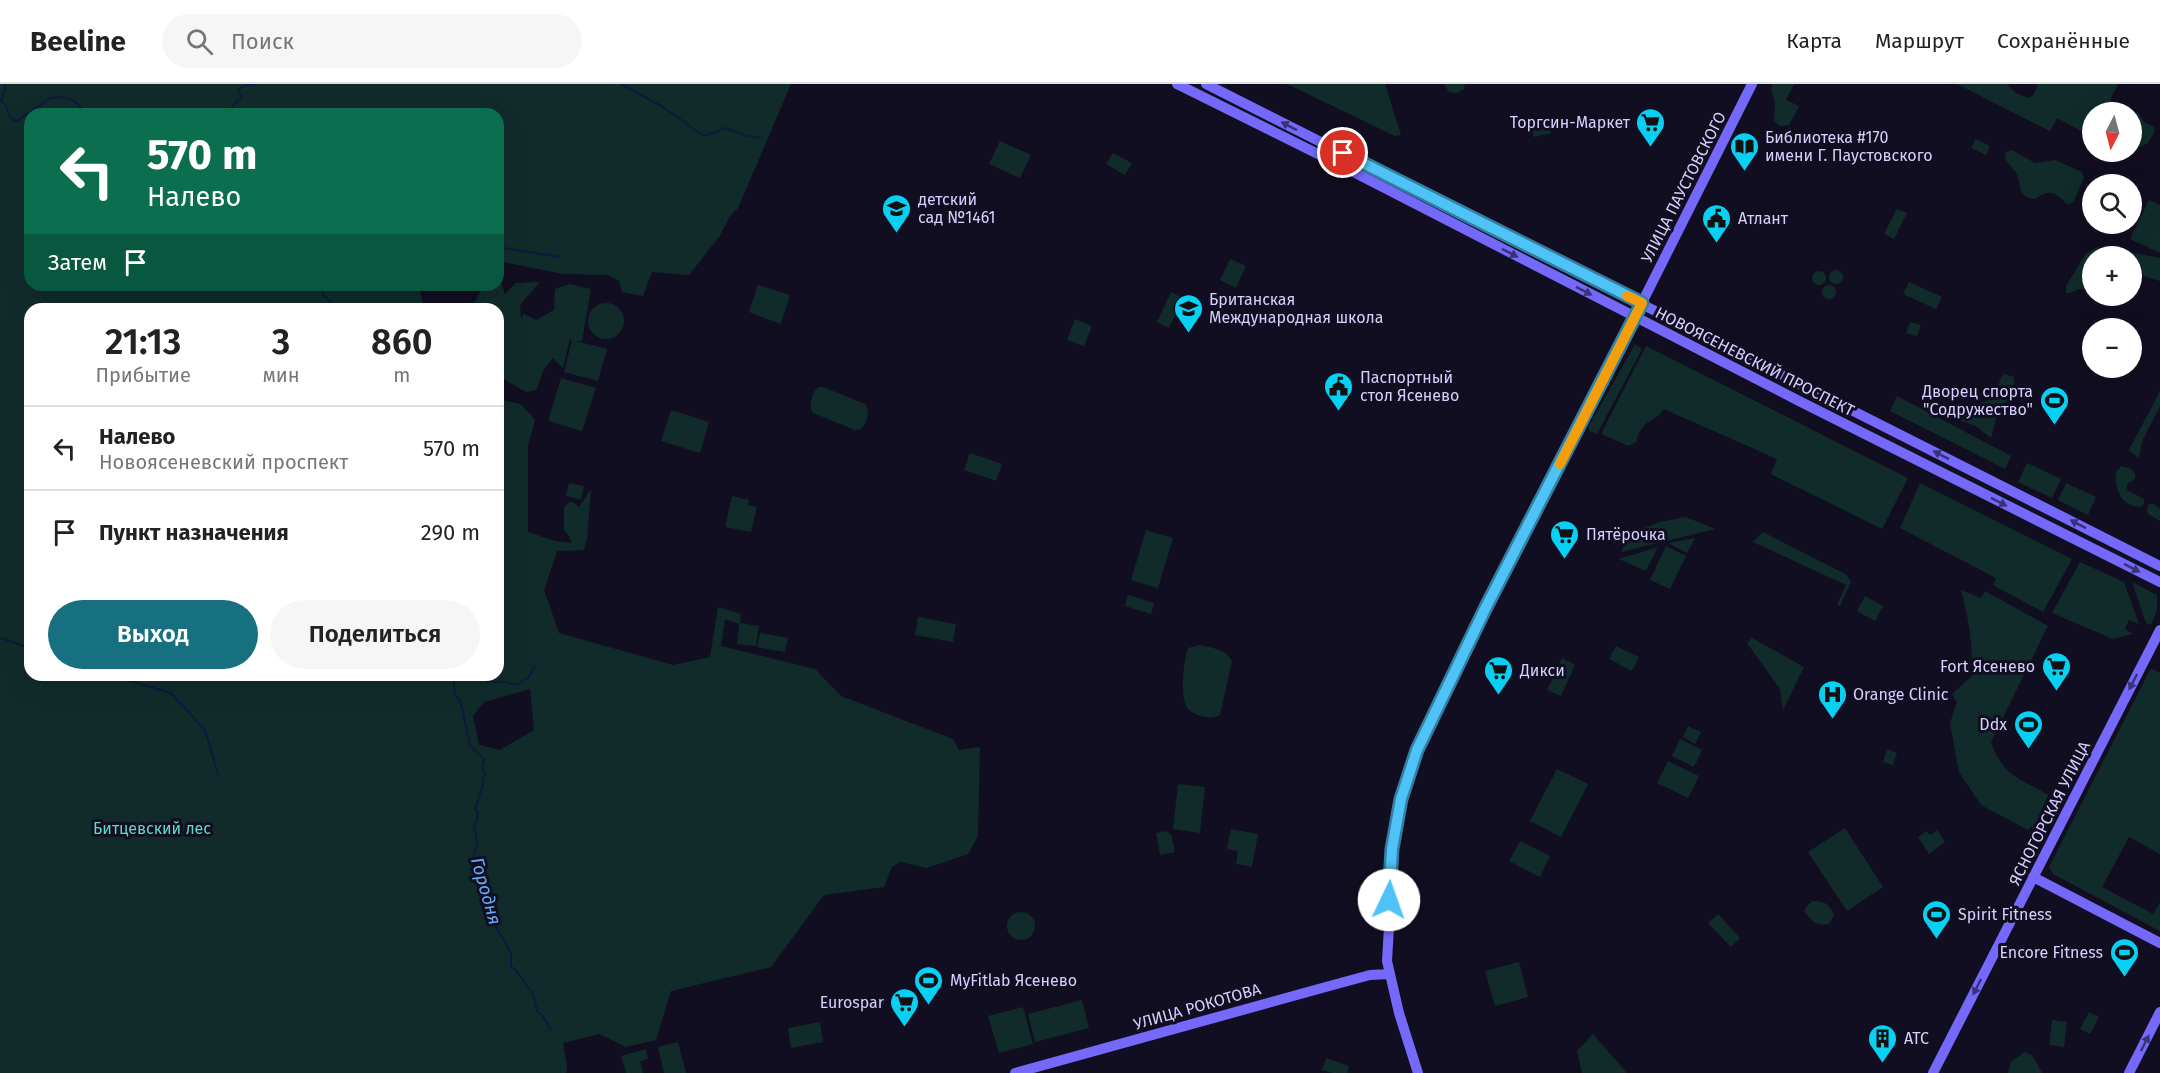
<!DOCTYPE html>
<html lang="ru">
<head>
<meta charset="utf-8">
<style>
  :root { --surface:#fff; --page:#f6f6f6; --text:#222; --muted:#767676; --line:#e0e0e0; --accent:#167080 }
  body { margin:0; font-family:"Fira Sans",sans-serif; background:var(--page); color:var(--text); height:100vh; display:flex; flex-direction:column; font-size:22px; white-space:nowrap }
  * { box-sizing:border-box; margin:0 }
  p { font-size:20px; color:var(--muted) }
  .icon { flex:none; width:33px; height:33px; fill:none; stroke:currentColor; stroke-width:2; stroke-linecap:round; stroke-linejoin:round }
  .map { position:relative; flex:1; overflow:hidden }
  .sheet { position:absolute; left:24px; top:219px; width:480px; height:378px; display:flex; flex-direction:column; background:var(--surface); border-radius:18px; box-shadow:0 6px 24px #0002 }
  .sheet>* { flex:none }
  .top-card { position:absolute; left:24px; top:24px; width:480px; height:183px; border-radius:18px; box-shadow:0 6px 24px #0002; background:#0b6e4f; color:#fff; overflow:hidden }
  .needle { width:39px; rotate:186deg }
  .fabs { position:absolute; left:2082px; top:18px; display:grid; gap:12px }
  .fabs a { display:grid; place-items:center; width:60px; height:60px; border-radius:50%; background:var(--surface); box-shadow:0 6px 24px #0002; font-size:30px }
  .pin { position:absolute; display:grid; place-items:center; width:51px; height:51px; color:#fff; margin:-26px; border:3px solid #fff; border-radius:50%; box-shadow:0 2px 6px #0007 }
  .me { position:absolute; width:66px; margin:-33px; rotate:3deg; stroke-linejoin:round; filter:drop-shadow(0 0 4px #0008) }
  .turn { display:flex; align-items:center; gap:21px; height:126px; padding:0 24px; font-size:27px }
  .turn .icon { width:78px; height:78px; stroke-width:2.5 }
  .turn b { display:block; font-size:42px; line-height:51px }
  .then { display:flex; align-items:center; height:57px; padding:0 24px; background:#0003; gap:12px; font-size:22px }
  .eta { display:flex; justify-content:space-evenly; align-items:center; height:102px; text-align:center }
  .eta b { font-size:36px; font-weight:600; line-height:42px }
  .cta { display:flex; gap:12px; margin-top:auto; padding:12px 24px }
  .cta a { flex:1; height:69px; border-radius:36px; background:var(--accent); color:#fff; font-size:24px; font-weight:600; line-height:69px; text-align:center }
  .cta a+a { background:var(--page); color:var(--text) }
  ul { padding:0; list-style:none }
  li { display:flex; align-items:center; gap:18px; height:84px; padding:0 24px; border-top:2px solid var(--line) }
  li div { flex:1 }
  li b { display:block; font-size:22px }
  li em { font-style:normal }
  header { display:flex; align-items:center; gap:36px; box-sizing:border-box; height:84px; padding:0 30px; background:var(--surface); border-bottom:2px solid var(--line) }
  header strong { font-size:28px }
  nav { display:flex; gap:33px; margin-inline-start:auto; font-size:21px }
  .search { width:420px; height:54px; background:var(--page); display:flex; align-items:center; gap:15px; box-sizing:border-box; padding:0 21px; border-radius:33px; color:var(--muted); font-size:22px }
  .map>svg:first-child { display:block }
</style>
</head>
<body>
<header>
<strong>Beeline</strong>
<div class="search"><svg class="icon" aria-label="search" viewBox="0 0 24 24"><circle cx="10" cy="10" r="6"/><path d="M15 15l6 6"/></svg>Поиск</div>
<nav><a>Карта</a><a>Маршрут</a><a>Сохранённые</a></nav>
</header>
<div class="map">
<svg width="2160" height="989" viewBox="0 0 2160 989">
  <rect width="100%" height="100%" fill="#120e21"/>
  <path fill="#112b2b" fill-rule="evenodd" d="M0 0H791L738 124 730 132 719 153 689 191 652 188 643 212 622 208 619 197 608 191 563 190 498 177V30H30V201H419L424 225H30V591H498V315L521 320 535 336 528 361V448L555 457 572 459 568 450 564 447V423L571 417 579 423 591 405 587 455 584 466 557 467 544 506 559 549 673 581 710 573 718 523 741 530 740 539 759 542 756 562 737 560 739 540 725 535 721 562 815 585 841 612 953 655 959 666 980 663 978 752 968 770 927 784 900 778 892 783 884 803 824 811 771 883 671 907 656 956 626 963 599 950 563 959 567 983 566 989H0ZM530 605 534 646 500 666 479 661 473 632 484 618Z
    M1287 0H1385L1401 51 1395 52Z
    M1444 0H1465L1464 5 1457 9 1449 8Z
    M1773 0H1794L1786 16 1799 22 1789 41 1780 42 1774 37 1775 18 1771 5Z
    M1957 0H2007L2016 9 2029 14 2034 10 2038 0H2118L2110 16 2139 30 2144 38 2154 43V49L2148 59 2132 67V28H2092V53L2057 34 2050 47Z
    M1547 34 1551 49 1534 53 1530 39Z
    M1976 55 1990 62 1986 71 1971 64Z
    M1000 57 1031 71 1020 94 989 80Z
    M2012 66 2035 79 2055 76 2082 88 2084 94 2073 119 2067 120C2056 110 2051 103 2035 115 2018 114 2021 101 2017 90 2014 84 2008 81 2005 74L2006 68Z
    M1113 69 1132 79 1125 91 1106 80Z
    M2149 116 2160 121V169L2130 155Z
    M1897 125 1907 129 1894 155 1884 150Z
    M2098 163 2105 167V172H2092V206L2079 205 2070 209H2066V202L2086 169Z
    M2130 168 2160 174V197L2134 189 2132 184V172H2128Z
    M1230 175 1246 182 1236 204 1220 196Z
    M1829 193a7 7 0 1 1 14 0a7 7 0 1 1-14 0Z
    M1812 194a7 7 0 1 1 14 0a7 7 0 1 1-14 0Z
    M498 190 505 210 516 199 540 198 520 221 521 234 524 230 536 236 554 226 555 205 570 200 591 205 582 257H576L607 265 598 297 564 288 572 256 570 255 563 284 553 274 544 285 536 306 526 308 498 292V225H471L484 201H498Z
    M1909 198 1942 213 1936 225 1903 210Z
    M758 201 790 211 781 240 749 228Z
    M1822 208a7 7 0 1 1 14 0a7 7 0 1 1-14 0Z
    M1171 208 1183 214 1169 244 1157 238Z
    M588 237a18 18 0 1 1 36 0a18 18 0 1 1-36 0Z
    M1075 235 1092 242 1084 262 1067 256Z
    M1910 238 1921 241 1917 252 1906 249Z
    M1635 260 1642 265 1597 350 1589 347V342Z
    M1646 262 1908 394 1882 445 1771 390 1777 375 1664 325C1654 340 1643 333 1636 358L1629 362 1601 350Z
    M2004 290 2014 293V307L1997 331 1991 354 1976 342 1955 335 1952 329 1954 325 1970 323 1995 314C2000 306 1997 297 2004 290Z
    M561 294 596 304 582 347 548 337Z
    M818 303H823L865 320C871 327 867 338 861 345L855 346 813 329C808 323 812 309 818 303Z
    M2160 307V322L2142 357 2139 374 2129 366Z
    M1897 312 2011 372 2005 385 1890 327Z
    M671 326 709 338 700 369 661 357Z
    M970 369 1002 380 996 397 964 386Z
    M2027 379 2061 395 2052 414 2018 398Z
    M2121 382 2131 385 2135 390V395L2127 400V406L2144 415V420L2141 423C2122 423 2114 406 2116 389Z
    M569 399 584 402 581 416 566 412Z
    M1920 399 2072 475 2043 528 1993 501 1996 494 1900 444Z
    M2066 399 2096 413 2088 431 2058 416Z
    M732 412 749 416 748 421 757 423 751 448 725 443Z
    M2149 420H2154L2160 425V437L2148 430 2147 425Z
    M1686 433 1715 445 1621 468 1629 450 1660 438Z
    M1146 446 1173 454 1158 504 1131 496Z
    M1763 448 1847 491 1851 498 1840 522 1837 521 1846 501 1753 458Z
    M1695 454 1687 469 1668 459Z
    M1666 462 1686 472 1670 505 1650 496Z
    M1658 463 1646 487 1619 475Z
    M2080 478 2124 498 2139 540 2129 536 2125 545 2133 550 2113 555 2052 529Z
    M2132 498 2157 511V526L2151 541 2146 539Z
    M1961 506 1981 514 1985 507 2048 542 1991 658C2003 693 2020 694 2048 711L2036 739 2028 746 1981 721 1959 688 1950 639 1957 618 1952 610 1972 592C1973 562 1969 535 1961 506Z
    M1128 511 1154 519 1151 530 1125 522Z
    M1865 512 1883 522 1875 537 1857 527Z
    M918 533 956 540 953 558 915 551Z
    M760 549 788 554 785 568 757 563Z
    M1752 554 1804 583 1783 626 1780 605 1747 559Z
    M1200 561C1212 564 1226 565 1232 577L1220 631C1213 634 1208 634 1201 632 1197 631 1191 628 1188 625 1179 615 1184 576 1188 564Z
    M1616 562 1639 573 1632 587 1609 575Z
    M1562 574 1575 581 1561 612 1547 606Z
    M2151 584 2160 589V770L2129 753 2102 803 2153 830 2160 818V847L2053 790 2049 783Z
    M1688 642 1701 648 1695 660 1683 653Z
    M1680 655 1702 666 1694 683 1672 672Z
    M1887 665 1897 669 1893 681 1883 678Z
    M1668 677 1699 692 1688 714 1657 699Z
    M1557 685 1588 700 1561 753 1530 737Z
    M1178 700 1205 703 1200 749 1173 745Z
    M1845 744 1883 803 1847 827 1808 768Z
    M1231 745 1258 750 1252 783 1236 780 1238 767 1227 765Z
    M1937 746 1945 758 1929 770 1918 753 1927 747 1930 751Z
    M1166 747 1171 750 1175 768 1160 771 1156 749Z
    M1520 757 1550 772 1540 793 1509 777Z
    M1812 817C1824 817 1829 819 1834 831L1829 840C1815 842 1811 837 1804 826Z
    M1007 842a14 14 0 1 1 28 0a14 14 0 1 1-28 0Z
    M1718 830 1740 854 1731 863 1708 839Z
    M1519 878 1528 913 1495 922 1485 887Z
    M1082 916 1089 944 1035 958 1028 930Z
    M1023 923 1033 960 999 969 988 932Z
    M2089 928 2099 933 2090 950 2080 945Z
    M2052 936 2067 938 2064 963 2049 961Z
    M820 938 823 958 791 964 788 944Z
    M1593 950 1627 989H1582L1577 967Z
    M678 958 686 989H664L658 963Z
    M646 965 648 975 640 977 643 989H626L621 972Z
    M2025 968 2033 972 2042 989H2008L2011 978Z
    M1326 974 1349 982 1347 989H1333L1322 986Z"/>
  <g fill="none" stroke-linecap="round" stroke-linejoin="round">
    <path stroke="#0b1b3d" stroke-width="2" d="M621 0 663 23 704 52 726 44 746 52 760 54
      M0 17 5 20 11 35 17 37 50 14C68 11 76 15 86 30
      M1 17 6 4 4 0
      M230 30 234 20 242 13 238 6 245 1 257 0
      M498 163 560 173
      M318 201 322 203 323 211 337 225
      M0 554 30 564
      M111 591 171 609 205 646 218 690
      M453 591 455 611 461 618 470 662 484 675 482 684 485 689 483 693 484 697 475 725 478 728 477 737 474 741 477 760 474 770 477 780 487 801 485 812 491 820V837L495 841 511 869V883L515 885 533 910 537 927 542 931 551 946
      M470 591 488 598H505L516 601 528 594 535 582"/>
    <path stroke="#7469fb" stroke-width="10" d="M1177 0 1336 79 1799 317 2160 498
      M1206 0 2160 482
      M2033 793 2160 859
      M1015 989 1333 901 1370 891 1389 890
      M1418 989 1399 929 1387 877 1394 757 1401 715 1413 678 1439 619 1486 523 1579 344 1752 0
      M1933 989 2160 546
      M2129 989 2160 928"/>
  </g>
  <defs><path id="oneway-solid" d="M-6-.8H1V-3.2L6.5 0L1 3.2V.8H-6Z" transform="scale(1.5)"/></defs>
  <g fill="#393278">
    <use href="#oneway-solid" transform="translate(1289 42) rotate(-153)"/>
    <use href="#oneway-solid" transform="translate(1510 169) rotate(27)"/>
    <use href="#oneway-solid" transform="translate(1584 207) rotate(27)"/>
    <use href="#oneway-solid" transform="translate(1941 371) rotate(-153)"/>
    <use href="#oneway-solid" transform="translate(1999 418) rotate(27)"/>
    <use href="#oneway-solid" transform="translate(2078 440) rotate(-153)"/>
    <use href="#oneway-solid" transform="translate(2132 484) rotate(27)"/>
    <use href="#oneway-solid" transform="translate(2133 598) rotate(117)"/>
    <use href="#oneway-solid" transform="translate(1977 903) rotate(117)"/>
    <use href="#oneway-solid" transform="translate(2145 959) rotate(-63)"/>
  </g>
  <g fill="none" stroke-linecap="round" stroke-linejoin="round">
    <defs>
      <path id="route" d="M1343 69 1642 219 1486 523 1417 666 1401 715 1392 765 1389 816"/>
    </defs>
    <use href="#route" stroke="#337fa1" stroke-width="15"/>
    <use href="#route" stroke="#4fc3f7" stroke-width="10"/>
    <path stroke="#f59e0b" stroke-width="10" d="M1560 380 1642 219 1627 212"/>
  </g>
  <defs>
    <symbol id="supermarket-pin" viewBox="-11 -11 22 30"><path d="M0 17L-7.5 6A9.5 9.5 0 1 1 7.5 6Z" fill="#07d0f2" stroke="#120e21"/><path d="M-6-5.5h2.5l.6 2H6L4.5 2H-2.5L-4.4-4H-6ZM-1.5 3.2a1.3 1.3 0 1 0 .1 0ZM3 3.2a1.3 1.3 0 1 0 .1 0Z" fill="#111"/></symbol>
    <symbol id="library-pin" viewBox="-11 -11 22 30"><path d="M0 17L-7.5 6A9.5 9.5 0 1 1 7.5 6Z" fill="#07d0f2" stroke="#120e21"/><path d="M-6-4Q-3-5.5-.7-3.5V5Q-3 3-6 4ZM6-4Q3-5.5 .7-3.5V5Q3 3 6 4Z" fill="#111"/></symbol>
    <symbol id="school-pin" viewBox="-11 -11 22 30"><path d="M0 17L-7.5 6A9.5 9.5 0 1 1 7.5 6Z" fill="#07d0f2" stroke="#120e21"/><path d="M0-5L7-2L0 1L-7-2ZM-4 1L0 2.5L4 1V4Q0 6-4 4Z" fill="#111"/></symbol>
    <symbol id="civic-pin" viewBox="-11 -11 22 30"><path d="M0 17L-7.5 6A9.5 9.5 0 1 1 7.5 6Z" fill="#07d0f2" stroke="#120e21"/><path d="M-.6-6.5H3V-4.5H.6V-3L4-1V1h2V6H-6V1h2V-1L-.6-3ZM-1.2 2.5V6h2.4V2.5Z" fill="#111"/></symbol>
    <symbol id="stadium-pin" viewBox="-11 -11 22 30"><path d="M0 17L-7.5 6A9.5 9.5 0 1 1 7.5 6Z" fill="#07d0f2" stroke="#120e21"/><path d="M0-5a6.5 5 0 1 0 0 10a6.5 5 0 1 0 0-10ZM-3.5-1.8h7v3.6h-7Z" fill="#111"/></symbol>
    <symbol id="hospital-pin" viewBox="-11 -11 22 30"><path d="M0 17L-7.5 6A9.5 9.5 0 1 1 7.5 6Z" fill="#07d0f2" stroke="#120e21"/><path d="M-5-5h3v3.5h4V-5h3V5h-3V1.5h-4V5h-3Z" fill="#111"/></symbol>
    <symbol id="building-pin" viewBox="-11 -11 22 30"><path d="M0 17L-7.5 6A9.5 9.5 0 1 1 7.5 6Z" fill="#07d0f2" stroke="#120e21"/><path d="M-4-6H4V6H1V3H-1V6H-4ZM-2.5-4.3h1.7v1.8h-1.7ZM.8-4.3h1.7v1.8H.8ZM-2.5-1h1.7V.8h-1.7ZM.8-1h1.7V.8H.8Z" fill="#111"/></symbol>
  </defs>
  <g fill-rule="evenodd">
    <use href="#supermarket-pin" x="1634" y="22" width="33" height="45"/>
    <use href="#library-pin" x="1728" y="46" width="33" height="45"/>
    <use href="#school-pin" x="880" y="108" width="33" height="45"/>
    <use href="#civic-pin" x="1700" y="118" width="33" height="45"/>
    <use href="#school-pin" x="1172" y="208" width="33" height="45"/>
    <use href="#civic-pin" x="1322" y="286" width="33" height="45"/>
    <use href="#stadium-pin" x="2038" y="300" width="33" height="45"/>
    <use href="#supermarket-pin" x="1548" y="434" width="33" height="45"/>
    <use href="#supermarket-pin" x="2040" y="566" width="33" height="45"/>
    <use href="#supermarket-pin" x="1482" y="570" width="33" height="45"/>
    <use href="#hospital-pin" x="1816" y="594" width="33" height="45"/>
    <use href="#stadium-pin" x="2012" y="624" width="33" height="45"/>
    <use href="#stadium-pin" x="1920" y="814" width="33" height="45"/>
    <use href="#stadium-pin" x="2108" y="852" width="33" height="45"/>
    <use href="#stadium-pin" x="912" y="880" width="33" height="45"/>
    <use href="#supermarket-pin" x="888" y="902" width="33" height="45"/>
    <use href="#building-pin" x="1866" y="938" width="33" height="45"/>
  </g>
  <g text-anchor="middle" stroke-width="6" stroke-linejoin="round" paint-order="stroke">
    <g font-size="16" fill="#d7d0fe" stroke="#120e21" text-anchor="start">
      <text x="1630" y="44" text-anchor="end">Торгсин-Маркет</text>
      <text x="1765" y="59">Библиотека #170<tspan x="1765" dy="18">имени Г. Паустовского</tspan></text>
      <text x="918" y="121">детский<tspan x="918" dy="18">сад №1461</tspan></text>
      <text x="1738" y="140">Атлант</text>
      <text x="1209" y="221">Британская<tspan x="1209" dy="18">Международная школа</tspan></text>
      <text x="1360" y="299">Паспортный<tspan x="1360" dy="18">стол Ясенево</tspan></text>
      <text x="2033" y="313" text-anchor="end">Дворец спорта<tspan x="2033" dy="18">"Содружество"</tspan></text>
      <text x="1586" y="456">Пятёрочка</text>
      <text x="2035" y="588" text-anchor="end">Fort Ясенево</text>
      <text x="1520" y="592">Дикси</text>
      <text x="1853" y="616">Orange Clinic</text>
      <text x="2007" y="646" text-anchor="end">Ddx</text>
      <text x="1958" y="836">Spirit Fitness</text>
      <text x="2103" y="874" text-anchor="end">Encore Fitness</text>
      <text x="950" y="902">MyFitlab Ясенево</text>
      <text x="884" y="924" text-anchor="end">Eurospar</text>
      <text x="1904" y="960">АТС</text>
    </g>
    <g font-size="16" fill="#d7d0fe" stroke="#120e21">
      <text transform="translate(1683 103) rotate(-63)" y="6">УЛИЦА ПАУСТОВСКОГО</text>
      <text transform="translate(1755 277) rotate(27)" y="6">НОВОЯСЕНЕВСКИЙ ПРОСПЕКТ</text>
      <text transform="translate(2049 729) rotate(-63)" y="6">ЯСНОГОРСКАЯ УЛИЦА</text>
      <text transform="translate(1197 922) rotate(-16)" y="6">УЛИЦА РОКОТОВА</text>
    </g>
    <g font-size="16" fill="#5edbc2" stroke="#120e21">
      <text x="152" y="750">Битцевский лес</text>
    </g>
    <g font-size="18" font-style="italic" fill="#61acfb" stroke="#120e21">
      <text transform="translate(486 807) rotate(74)" y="6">Городня</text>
    </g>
  </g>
</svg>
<div class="fabs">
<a><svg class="needle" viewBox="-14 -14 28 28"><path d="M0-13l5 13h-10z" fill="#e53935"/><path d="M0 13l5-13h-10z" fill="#767676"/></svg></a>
<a><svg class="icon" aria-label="search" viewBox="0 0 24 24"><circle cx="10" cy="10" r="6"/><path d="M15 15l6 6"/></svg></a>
<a>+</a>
<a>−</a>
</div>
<div class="pin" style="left:1343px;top:69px;background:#d93025"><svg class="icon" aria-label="arrive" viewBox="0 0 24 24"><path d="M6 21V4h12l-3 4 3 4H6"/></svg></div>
<svg class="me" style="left:1389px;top:816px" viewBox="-20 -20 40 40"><circle r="19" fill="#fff"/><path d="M0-13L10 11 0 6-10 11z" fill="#4fc3f7"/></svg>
<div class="top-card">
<div class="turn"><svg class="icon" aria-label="left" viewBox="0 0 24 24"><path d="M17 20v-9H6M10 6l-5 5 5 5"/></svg><div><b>570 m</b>Налево</div></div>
<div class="then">Затем<svg class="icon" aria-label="arrive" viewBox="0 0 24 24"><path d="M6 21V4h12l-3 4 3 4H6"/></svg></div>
</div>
<section class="sheet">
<div class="eta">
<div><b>21:13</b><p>Прибытие</p></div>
<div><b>3</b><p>мин</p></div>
<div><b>860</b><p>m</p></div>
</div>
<ul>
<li><svg class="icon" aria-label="left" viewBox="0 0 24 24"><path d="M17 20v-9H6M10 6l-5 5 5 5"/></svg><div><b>Налево</b><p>Новоясеневский проспект</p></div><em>570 m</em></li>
<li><svg class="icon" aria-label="arrive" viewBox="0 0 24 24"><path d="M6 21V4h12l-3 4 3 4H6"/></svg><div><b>Пункт назначения</b></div><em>290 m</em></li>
</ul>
<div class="cta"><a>Выход</a><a>Поделиться</a></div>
</section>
</div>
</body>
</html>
